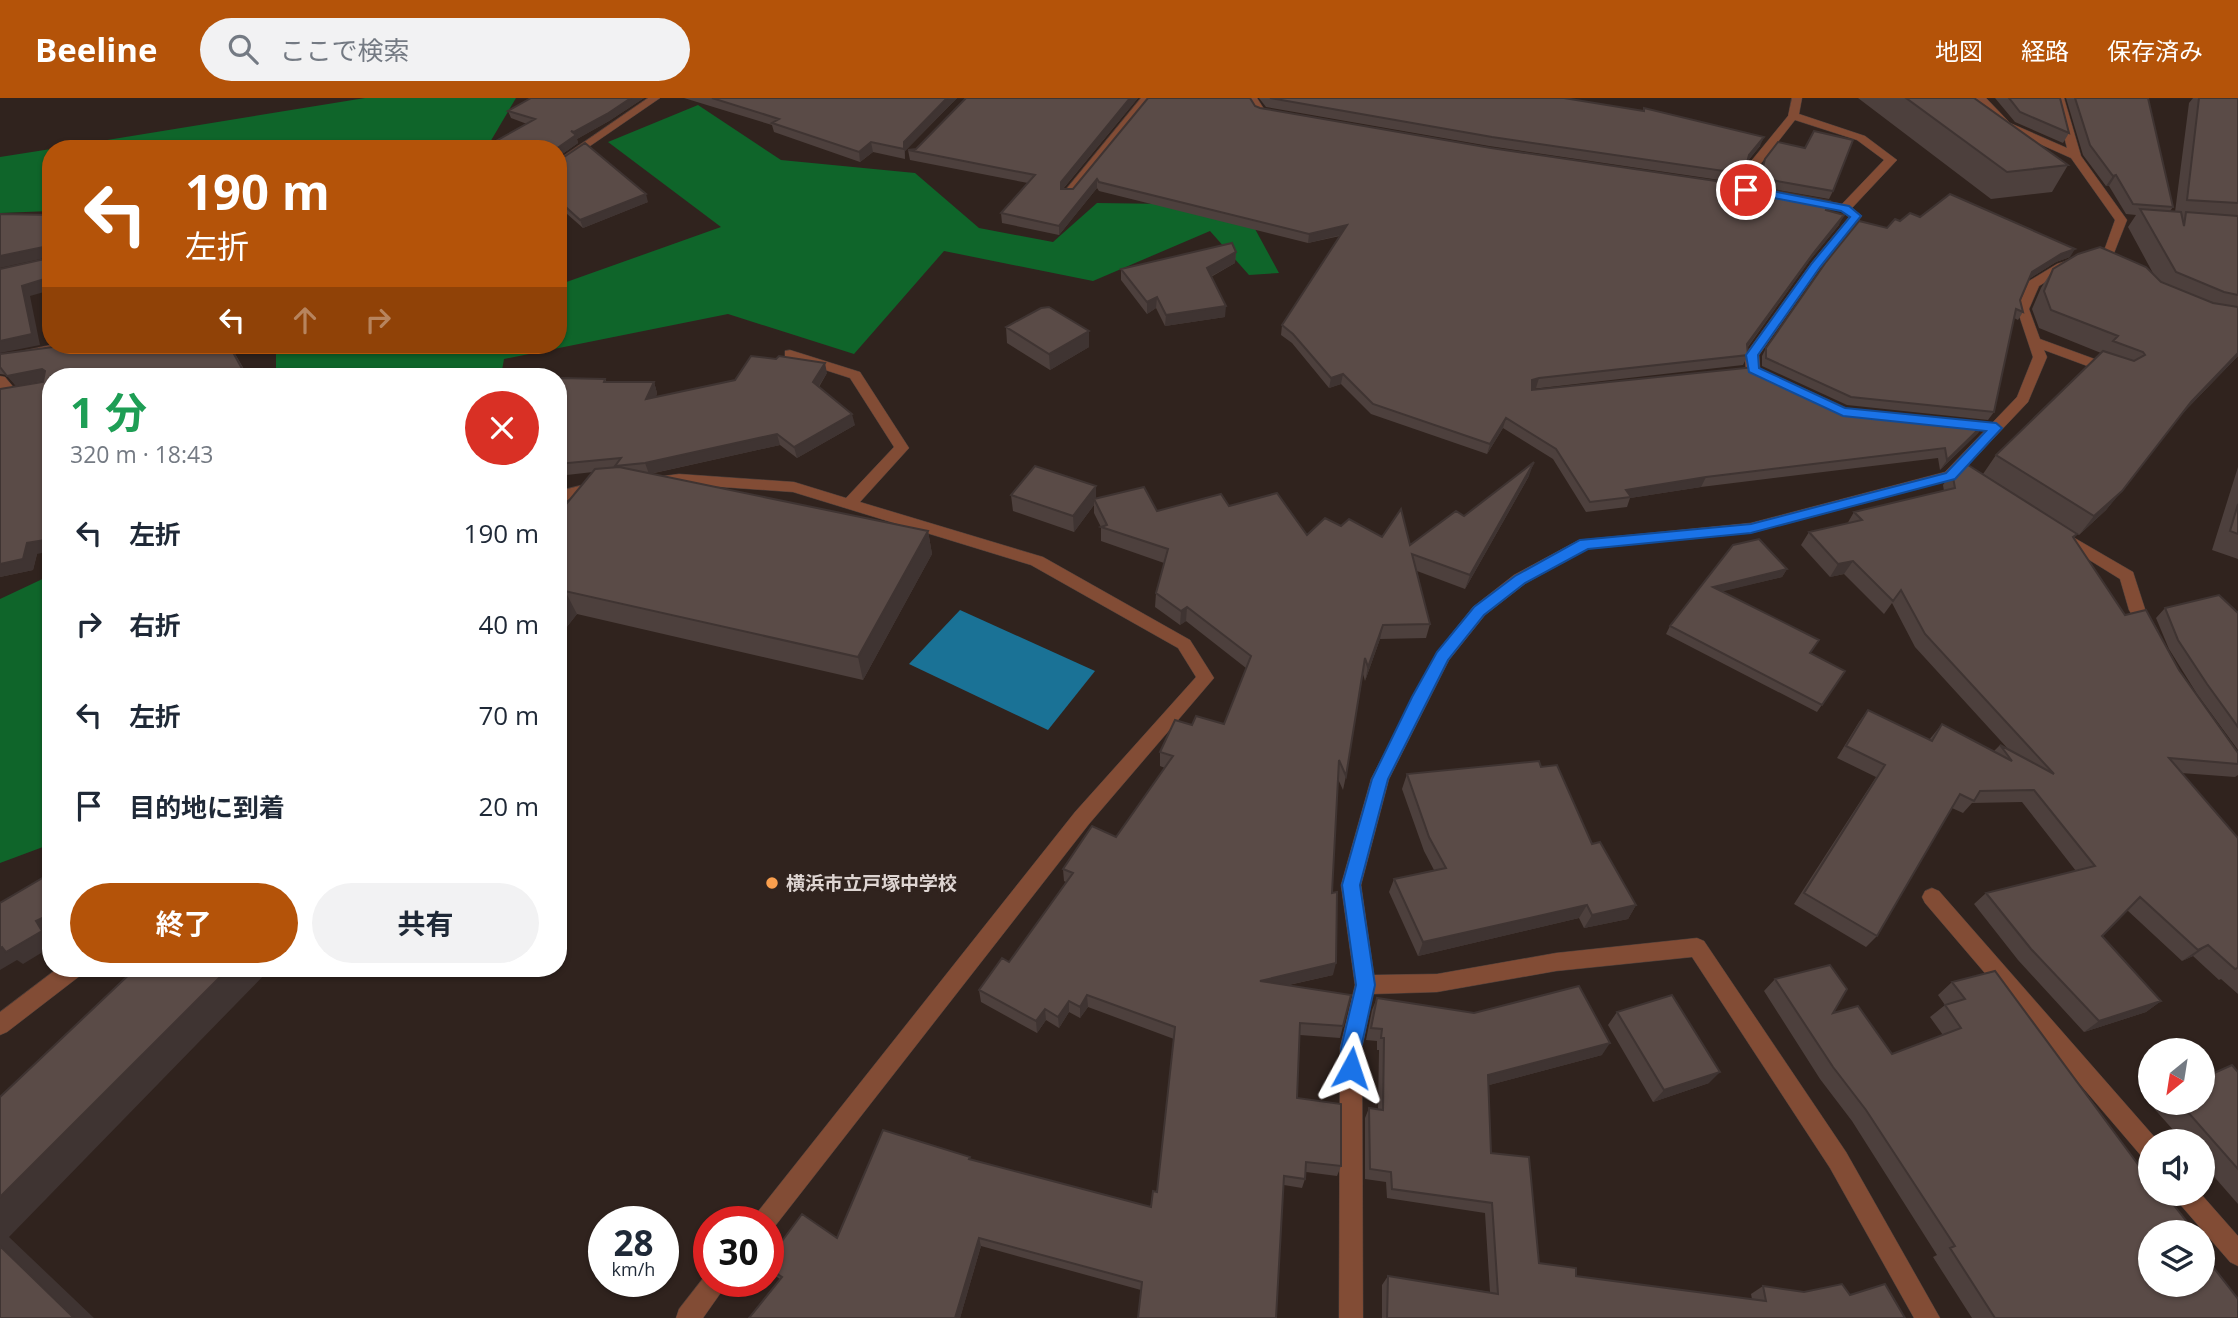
<!DOCTYPE html>
<html lang="ja">
<head>
<meta charset="utf-8">
<style>
  :root { --surface:#fff; --page:#f2f2f3; --text:#1f2937; --muted:#747a83; --accent:#b45309 }
  body { margin:0; font-family:"Open Sans","Noto Sans JP",sans-serif; background:var(--page); color:var(--text); height:100vh; display:flex; flex-direction:column; font-size:26px; white-space:nowrap }
  * { box-sizing:border-box; margin:0 }
  p { font-size:23px; color:var(--muted) }
  .icon { flex:none; width:38px; height:38px; fill:none; stroke:currentColor; stroke-width:2; stroke-linecap:round; stroke-linejoin:round }
  .map { position:relative; flex:1; overflow:hidden }
  .details { position:absolute; left:42px; top:270px; width:525px; height:609px; display:flex; flex-direction:column; background:var(--surface); border-radius:28px; box-shadow:0 2px 5px #0004 }
  .details>* { flex:none }
  .hud { position:absolute; left:42px; top:42px; width:525px; height:214px; border-radius:28px; box-shadow:0 2px 5px #0004; background:#b45309; color:#fff; overflow:hidden }
  .needle { width:46px; rotate:210deg }
  .buttons { position:absolute; left:2138px; top:940px; display:grid; gap:14px }
  .buttons a { display:grid; place-items:center; width:77px; height:77px; border-radius:50%; background:var(--surface); box-shadow:0 2px 5px #0004; font-size:35px }
  .speed { position:absolute; left:588px; top:1108px; display:flex; gap:14px; font-size:35px; font-weight:700; text-align:center }
  .speed>* { display:grid; place-content:center; width:91px; height:91px; border-radius:50%; background:var(--surface); box-shadow:0 2px 5px #0004; line-height:1 }
  .speed small { font-size:18px; font-weight:400 }
  .speed .limit { border:10px solid #d22; background:#fff; color:#111 }
  .pin { position:absolute; display:grid; place-items:center; width:60px; height:60px; color:#fff; margin:-30px; border:4px solid #fff; border-radius:50%; box-shadow:0 2px 7px #0007 }
  .me { position:absolute; width:77px; margin:-38px; rotate:5deg; stroke-linejoin:round; filter:drop-shadow(0 0 5px #0008) }
  .turn { display:flex; align-items:center; gap:24px; height:147px; padding:0 28px; font-size:32px }
  .turn .icon { width:91px; height:91px; stroke-width:2.5 }
  .turn b { display:block; font-size:49px; line-height:60px }
  .lanes { display:flex; align-items:center; height:66px; padding:0 28px; background:#0003; justify-content:center; gap:35px; direction:ltr }
  .lanes .off { opacity:.35 }
  .round { display:grid; place-items:center; flex:none; width:74px; height:74px; border-radius:37px; background:var(--page) }
  .headline { display:flex; align-items:center; justify-content:space-between; height:119px; padding:0 28px }
  h1 { font-size:42px; font-weight:700; line-height:52px; color:#1e9e55 }
  .primary-button { display:flex; gap:14px; margin-top:auto; padding:14px 28px }
  .primary-button a { flex:1; height:80px; border-radius:42px; background:var(--accent); color:#fff; font-size:28px; font-weight:700; line-height:80px; text-align:center }
  .primary-button a+a { background:var(--page); color:var(--text) }
  ul { padding:0; list-style:none }
  li { display:flex; align-items:center; gap:21px; height:91px; padding:0 28px }
  li div { flex:1 }
  li b { display:block; font-size:26px }
  li em { font-style:normal }
  header { display:flex; align-items:center; gap:42px; box-sizing:border-box; height:98px; padding:0 35px; background:var(--accent); color:#fff }
  header strong { font-size:33px }
  nav { display:flex; gap:38px; margin-inline-start:auto; font-size:24px }
  .search { width:490px; height:63px; background:var(--page); display:flex; align-items:center; gap:18px; box-sizing:border-box; padding:0 24px; border-radius:38px; color:var(--muted); font-size:26px }
  .map>svg:first-child { display:block }
</style>
</head>
<body>
<header>
<strong>Beeline</strong>
<div class="search"><svg class="icon" aria-label="search" viewBox="0 0 24 24"><circle cx="10" cy="10" r="6"/><path d="M15 15l6 6"/></svg>ここで検索</div>
<nav><a>地図</a><a>経路</a><a>保存済み</a></nav>
</header>
<div class="map">
<svg width="2238" height="1220" viewBox="0 0 2238 1220">
  <rect width="100%" height="100%" fill="#30231e"/>
  <path fill="#0f652a" d="M365 0H516L486 51H52Z
    M698 7 781 62 915 75 979 130 1053 144 1097 105 1168 106 1230 85 1279 175 1249 177 1210 133 1093 183 944 153 854 256 728 216 504 261 501 278H276V247H558V187L721 129 608 44Z
    M51 51V113L0 115V59Z
    M51 477V746L0 765V501Z"/>
  <path fill="#1a7296" d="M960 512 1095 573 1048 632 909 566Z"/>
  <g fill="none" stroke-linecap="round" stroke-linejoin="round">
    <defs>
      <path id="street" d="M648 0H660L558 70V62Z
        M1141 0H1152L1071 99H1063V95Z
        M1247 0H1257L1264 11 1282 17 1277 20 1256 16Z
        M1792 0H1802L1799 16 1865 38 1897 62 1852 110 1862 118 1820 170 1759 257 1760 272 1753 276 1746 272 1745 257 1812 164 1849 119 1841 113 1800 103 1806 99 1842 106 1884 62 1857 42 1795 22 1759 68 1750 94H1742L1740 92 1748 67 1788 18Z
        M1975 0H1986L2010 25 2067 50 2054 0H2064L2081 58 2127 122 2114 155 2065 172 2039 188 2029 211 2040 241 2119 270V276H2109L2044 252 2047 259 2028 304 1955 381 1751 435 1588 451 1526 485 1485 517 1449 562 1389 681 1361 787 1374 877 1437 876 1556 855 1697 840 1704 843 1846 1054 1940 1220H1914L1830 1070 1692 859 1556 873 1437 894 1373 896 1362 950 1363 1220H1339L1340 950 1355 887 1341 787 1371 681 1437 554 1473 509 1514 477 1579 442 1751 425 1945 374 2017 299 2033 259 2017 211 2029 183 2057 166 2105 150 2115 122 2071 60 2002 29Z
        M51 247H70L52 256 0 266V258Z
        M790 252 860 274 909 350 860 404 1043 459 1190 542 1214 580 1089 726 772 1132 768 1134V1124H753L756 1116 1075 714 1196 579 1178 550 1031 467 793 394 679 386H649L647 383 649 380 679 376 794 384 846 400 894 349 850 280 785 259V253Z
        M0 278 5 279 15 291 51 284V292L7 299 0 291Z
        M599 383 604 384 606 388 604 392 569 401 558 409 559 393Z
        M2059 431 2133 474 2145 511 2158 533 2156 537H2144L2129 512 2120 481 2054 440 2051 436Z
        M1932 790 1939 793 2158 1043H2151V1063L2143 1060 1925 805 1922 799 1925 793Z
        M58 870H84L81 877 7 934 0 937V914Z
        M2174 1096H2201L2238 1138V1168L2230 1164 2178 1104Z
        M708 1174 709 1183H729L703 1220H676L679 1211Z"/>
    </defs>
    <use href="#street" stroke="#4c3f3b" stroke-width="1"/>
    <use href="#street" fill="#824c35" fill-rule="evenodd"/>
  </g>
  <path fill="#4d403d" d="M531 0H644L609 23 577 41 578 45 558 59V51H488L487 48 527 26 511 20 508 13Z
    M684 0H957L905 53V61L873 54 860 64 774 34 772 27Z
    M966 0H1138L1063 91H1073L1255 8 1260 10 1826 112 1839 127 1810 162 1748 249V257L1743 267 1532 291 1848 311 1985 325 1978 335 1940 372 1938 360 1701 389 1630 400 1627 409 1586 414 1553 361 1503 330 1487 356 1371 316 1341 286 1329 290 1292 245 1281 237 1282 227 1340 138 1308 145 1099 93 1097 90 1059 137 1002 125 1001 115 1028 85 910 62 908 52 916 51Z
    M1259 0H1564L1643 13 1644 10 1760 48 1747 64 1740 85 1489 48 1266 9Z
    M1858 0H1974L2068 67 2052 94 1991 101Z
    M1995 0H2060L2069 35 2063 45 2015 24Z
    M2066 0H2148L2173 109 2170 113 2175 114 2189 5 2193 0H2238V258L2180 318 2106 412 2079 437 1983 376 1996 357 2101 255 2039 230 2032 211 2041 190 2053 171 2154 177 2128 129 2136 117 2126 116 2109 88H2106L2083 57Z
    M1805 50 1833 93 1829 101 1756 88 1765 61Z
    M558 63 648 104 583 130 558 108Z
    M1920 119 2070 159 2056 164 2029 181 2020 202 2023 214 2018 222 2014 220 1994 314 1988 322 1847 307 1762 268V258L1766 250 1887 130 1900 123Z
    M1236 154 1235 165 1211 179 1225 219 1165 228 1156 210 1147 216 1121 182V171Z
    M1006 229 1089 249 1050 272 1007 245Z
    M68 247H230L248 278H51L37 456 33 472 0 479V291L43 284V283L16 288 7 277 0 276V256Z
    M827 275 819 289 855 327 797 360 780 347 650 376 928 433 932 456 863 582 577 516 558 540V416L593 374 558 378V283L605 281 607 284H654L657 295 656 299Z
    M2238 369V461L2212 452Z
    M1952 374 2077 436 2074 440 2125 517 2179 572 2238 655V677L2235 679 2181 675 2238 740V896L2221 881 2219 882 2193 858 2182 863 2127 812 2102 838 2161 903 2146 914 2084 934 2018 862 1974 806 1986 795 2076 773 2022 704 1972 705 1963 715 1952 710 1877 838 1866 849 1794 806 1876 679 1837 660 1859 624 1868 612 1929 642 1942 626 1994 653 2000 647 2010 653 1915 549 1892 505 1884 516 1844 476 1830 479 1801 447 1809 434 1847 426 1854 414 1944 393 1943 387Z
    M1529 378 1465 491 1417 473 1430 526 1426 540 1380 541 1365 583 1363 576 1346 678 1343 692 1338 681 1332 795 1333 877 1289 887 1343 928 1340 940 1300 937 1297 1000 1341 1068 1337 1078 1306 1074 1305 1081 1302 1090 1284 1087 1141 1192 981 1148 960 1220H749L780 1181 771 1175 768 1172V1162L837 1140 970 1059V1062L1151 1109 1157 1094 1174 941 1088 909 1080 920 1069 914 1059 930 1046 922 1037 935 981 904 979 892 1009 864 1066 784 1064 783 1063 771 1116 739 1165 670 1160 668V654L1192 627 1224 626 1246 570 1186 523 1180 527 1155 509 1156 495 1164 465 1101 443V429L1094 415V407L1074 434 1013 413 1011 397 1096 388V400L1157 413 1229 408 1307 437 1341 428 1410 447 1464 418Z
    M1733 447 1787 471 1782 479 1722 493 1810 555 1845 573 1817 614 1666 536 1670 528Z
    M2165 510 2238 515V652L2197 596 2169 551 2156 520Z
    M1541 669 1592 746 1636 807 1628 821 1584 830 1579 820 1418 858 1389 794 1394 781 1434 772 1424 753 1402 691 1407 676Z
    M1775 881 1833 915 1892 956 1943 937 1930 919 1945 907 1938 897 1952 884 2184 1132 2238 1220H1972L1933 1159 1937 1157 1852 1023 1820 981 1764 893Z
    M1377 900 1602 957 1489 987 1491 1055 1539 1165 1576 1178 1752 1201 1751 1196 1763 1188 1804 1194 1850 1197 1905 1220H1382V1187L1388 1178 1490 1194 1485 1115 1387 1100 1386 1084 1365 1081V1020L1369 1010 1378 1011 1379 952H1377V943L1366 942 1372 912Z
    M1617 914 1709 985 1653 1004 1608 927Z
    M2238 974V1106L2203 1066V1043H2183L2150 1006 2153 1004H2203Z"/>
  <path fill="#3f3432" d="M631 0H644L609 23 577 41 578 45 558 59V51H556L576 37 574 34Z
    M947 0H957L905 53V61L904 44Z
    M1130 0H1138L1061 93V84Z
    M1764 39 1760 48 1745 66 1749 57Z
    M871 44 873 54 860 64 859 54Z
    M2116 77 2109 88H2106L2113 78Z
    M1097 81V90L1059 137V128Z
    M646 96 648 104 583 130 580 122Z
    M1844 117 1839 127 1810 162 1743 255 1747 246 1815 153Z
    M1347 127 1345 136 1308 145 1309 136Z
    M43 149 50 159 0 170V158Z
    M2075 151 2070 159 2056 164 2027 182 2032 174 2061 156Z
    M1236 154 1235 165 1206 181 1207 170Z
    M51 179V192L30 198 40 247 0 255V243L22 188Z
    M1157 199 1156 210 1147 216V204Z
    M1226 208 1225 219 1165 228 1166 217Z
    M1089 233V249L1050 272 1049 256Z
    M2238 255V258L2176 322 2191 304Z
    M825 265 827 275 815 294 813 284Z
    M42 271 51 281 16 288 7 278Z
    M1343 276 1341 286 1329 290 1331 280Z
    M1539 280 1536 290 1529 292 1532 282Z
    M654 284 657 295 650 312 646 301Z
    M852 316 855 327 797 360 794 349Z
    M1506 320 1503 330 1487 356 1490 346Z
    M1985 325 1978 335 1940 372 1947 362Z
    M777 336 780 347 649 376 645 365Z
    M1534 364 1529 378 1465 491 1470 477Z
    M1706 379 1701 389 1630 400 1631 399 1626 392Z
    M1096 388V404L1094 401V407L1074 434 1073 418Z
    M2122 393 2106 412 2079 437 2094 418Z
    M928 433 932 456 863 582 858 559Z
    M51 441V453L37 456 33 472 0 479V466L27 445Z
    M1853 463 1844 476 1830 479 1838 466Z
    M1787 471 1782 479 1708 497 1713 489Z
    M565 493 577 516 558 540V502Z
    M1187 509 1186 523 1180 527 1181 513Z
    M1383 527 1380 541 1365 583 1368 569Z
    M1587 807 1579 820 1418 858 1423 844Z
    M1636 807 1628 821 1584 830 1592 817Z
    M51 816V849L23 866 17 862 0 872V850L36 823Z
    M2208 847 2193 858 2182 863 2198 852Z
    M1336 865 1333 877 1257 894 1260 883Z
    M229 870H271L9 1139 94 1220H74L0 1148V1099Z
    M1087 897 1088 909 1080 920V909Z
    M1069 903V914L1059 930 1058 919Z
    M2161 903 2146 914 2084 934 2099 923Z
    M1045 911 1046 922 1037 935 1036 923Z
    M1610 945 1602 957 1482 989 1488 977Z
    M1720 974 1709 985 1653 1004 1664 992Z
    M979 1140 981 1148 960 1220H955Z"/>
  <path fill="#5a4b47" stroke="#3f3432" stroke-width="2" d="M531 0H631L607 16 574 34 571 33 576 37 556 51H495L487 48 535 21 508 13Z
    M712 0H947L904 44V51L871 44 859 54 772 25 779 21Z
    M966 0H1130L1061 84V91H1073L1148 0H1250L1255 8 1260 10 1491 50 1750 88 1830 103 1826 112 1844 117 1815 153 1747 246 1748 257 1539 280 1532 282V292L1755 269 1848 311 1985 325 1947 362 1945 350 1706 379 1626 392 1631 399 1590 404 1556 351 1506 320 1490 346 1373 306 1343 276 1331 280 1293 236 1282 227 1347 127 1309 136 1099 84 1097 81 1059 128 1001 115 1035 77 908 52 916 51Z
    M1270 0H1564L1644 13V10L1764 39 1749 57 1744 76 1492 39Z
    M1906 0H1974L2068 67 2007 74Z
    M2009 0H2060L2069 35 2020 14Z
    M2075 0H2148L2173 109 2133 106 2116 77 2113 78 2090 47Z
    M2199 0H2238V105L2187 102Z
    M1814 33 1853 42 1833 93 1760 80 1765 61 1778 44 1805 50Z
    M585 45 646 96 580 122 558 102V63Z
    M1950 96 2075 151 2061 156 2032 174 2020 202 2023 214 2016 211 1994 314 1851 299 1766 260V250L1826 164 1859 123 1887 130 1895 121 1900 123 1910 115 1920 119Z
    M2140 111 2181 114 2184 128 2186 114 2238 118V197L2224 194 2176 174Z
    M0 116 51 117V179L22 188 32 236 0 243V171L45 161 46 152 43 149 0 158Z
    M1232 145 1236 154 1207 170 1226 208 1166 217 1157 199 1147 204 1121 171Z
    M2100 149 2146 169 2161 184 2213 205 2238 209V255L2191 304 2122 393 2094 418 1996 357 2103 253 2134 263 2145 257 2143 254 2113 243 2118 238 2051 212 2044 193 2053 171 2078 156Z
    M1049 209 1089 233 1049 256 1006 229 1041 210Z
    M68 247H229L246 278H154L152 273 150 278H51V441L27 445 23 461 0 466V291L43 284 45 273 42 271 7 278 0 269V256Z
    M751 258 776 261 779 258 825 265 813 284 852 316 794 349 777 336 645 365 615 368 621 360 558 366V283L561 280 605 281 604 284H654L646 301 735 282Z
    M1534 364 1470 477 1412 456 1430 526 1383 527 1368 569 1365 560 1346 678 1339 662 1332 795 1337 794 1336 865 1260 883 1351 897 1343 928 1300 925 1297 1000 1341 1006V1068L1306 1064 1305 1081 1284 1078 1276 1220H1138L1142 1184 979 1140 955 1220H956H749L782 1179 768 1170V1162L802 1116 837 1140 883 1032 970 1059 969 1061 1151 1109 1153 1093 1157 1094 1175 929 1087 897 1080 909 1069 903 1058 919 1045 911 1036 923 979 892 1002 860 1009 864 1073 775 1063 771 1092 728 1116 739 1173 658 1160 654 1175 622 1192 627 1196 618 1224 626 1251 558 1187 509 1181 513 1156 495 1168 451 1101 429 1107 427 1094 401 1144 389 1157 413 1221 396 1229 408 1277 395 1307 437 1325 420 1341 428 1349 421 1382 439 1401 411 1410 447 1456 413 1464 418Z
    M1968 367 2077 436 2073 439 2125 517 2146 512 2179 572 2238 655V666L2169 660 2238 740V870L2235 871 2208 847 2198 852 2140 799 2102 838 2161 903 2099 923 2031 851 1986 795 2095 768 2034 692 1980 693 1974 703 1960 696 1877 838 1804 795 1885 667 1846 648 1868 612 1932 643 1942 626 2012 663 2000 647 2054 676 1925 536 1901 492 1893 503 1853 463 1838 466 1809 434 1862 422 1854 414 1955 390 1952 374Z
    M1035 368 1096 388 1073 418 1011 397Z
    M619 369 928 433 858 559 565 493 558 502V416L595 371Z
    M2238 406V436L2230 433Z
    M1759 441 1787 471 1713 489 1819 542 1810 555 1845 573 1822 607 1670 528 1733 447Z
    M2219 497 2238 515V629L2207 586 2178 542 2165 510Z
    M1539 663 1541 669 1557 667 1592 746 1600 744 1636 807 1592 817 1587 807 1423 844 1394 781 1446 770 1429 739 1407 676Z
    M51 775V816L36 823 42 833 6 854 2 849 0 850V805Z
    M1830 867 1847 891 1833 915 1858 908 1892 956 1961 930 1945 907 1965 901 1952 884 1995 873 2151 1084V1096H2165L2191 1129 2183 1131 2186 1134H2151V1186H2203V1156L2238 1201V1220H1995L1950 1150 1955 1148 1866 1012 1833 969 1775 881Z
    M136 870H229L0 1099V999Z
    M1579 888 1610 945 1488 977 1491 1055 1529 1059 1539 1165 1576 1170V1178L1766 1203 1763 1188 1804 1194 1842 1186 1850 1197 1885 1186 1905 1220H1387L1388 1178 1498 1196 1492 1105 1392 1091 1391 1074 1370 1071 1369 1010 1383 1012 1384 940H1381L1382 931 1371 930 1377 900 1474 915Z
    M1672 897 1720 974 1664 992 1617 914Z
    M2232 967 2238 974V1071L2179 1004H2203V980Z
    M0 1148 74 1220H0Z"/>
  <path fill="#1a73e8" stroke="#114b97" stroke-width="2" d="M1746 88 1849 108 1861 118 1820 169 1758 257 1759 270 1845 310 1996 325 2002 330 1955 381 1751 435 1588 451 1525 485 1484 517 1448 562 1388 681 1360 787 1375 887 1361 950V970L1358 977 1351 980 1344 977 1341 970V950L1356 887 1342 787 1372 681 1412 599 1437 554 1474 509 1515 478 1580 442 1751 426 1946 375 1986 333 1843 318 1749 274 1746 257 1812 165 1850 119 1841 113 1743 94V89Z"/>
  <circle fill="#fa9f4e" stroke="#30231e" stroke-width="2.5" cx="772" cy="785" r="7"/>
  <g text-anchor="middle" stroke-width="7" stroke-linejoin="round" paint-order="stroke">
    <g font-size="19" font-weight="bold" fill="#ded5d2" stroke="#30231e" text-anchor="start">
      <text x="786" y="792">横浜市立戸塚中学校</text>
    </g>
  </g>
</svg>
<div class="buttons">
<a><svg class="needle" viewBox="-14 -14 28 28"><path d="M0-13l5 13h-10z" fill="#e53935"/><path d="M0 13l5-13h-10z" fill="#747a83"/></svg></a>
<a><svg class="icon" aria-label="sound" viewBox="0 0 24 24"><path d="M4 9h4l5-4v14l-5-4H4zM17 9q2 3 0 6"/></svg></a>
<a><svg class="icon" aria-label="layers" viewBox="0 0 24 24"><path d="M12 4l9 5-9 5-9-5zM3 14l9 5 9-5"/></svg></a>
</div>
<div class="speed"><div>28<small>km/h</small></div><div class="limit">30</div></div>
<div class="pin" style="left:1746px;top:92px;background:#d93025"><svg class="icon" aria-label="arrive" viewBox="0 0 24 24"><path d="M6 21V4h12l-3 4 3 4H6"/></svg></div>
<svg class="me" style="left:1351px;top:970px" viewBox="-20 -20 40 40"><path d="M0-17L14 15 0 8-14 15z" fill="#1a73e8" stroke="#fff" stroke-width="4"/></svg>
<div class="hud">
<div class="turn"><svg class="icon" aria-label="left" viewBox="0 0 24 24"><path d="M17 20v-9H6M10 6l-5 5 5 5"/></svg><div><b>190 m</b>左折</div></div>
<div class="lanes"><svg class="icon" aria-label="left" viewBox="0 0 24 24"><path d="M17 20v-9H6M10 6l-5 5 5 5"/></svg><svg class="icon off" aria-label="ahead" viewBox="0 0 24 24"><path d="M12 20V5M6 11l6-6 6 6"/></svg><svg class="icon off" aria-label="right" viewBox="0 0 24 24"><path d="M7 20v-9h11M14 6l5 5-5 5"/></svg></div>
</div>
<section class="details">
<div class="headline"><div><h1>1 分</h1><p>320 m · 18:43</p></div><a class="round" style="background:#d93025;color:#fff"><svg class="icon" aria-label="close" viewBox="0 0 24 24"><path d="M6 6l12 12M18 6L6 18"/></svg></a></div>
<ul>
<li><svg class="icon" aria-label="left" viewBox="0 0 24 24"><path d="M17 20v-9H6M10 6l-5 5 5 5"/></svg><div><b>左折</b></div><em>190 m</em></li>
<li><svg class="icon" aria-label="right" viewBox="0 0 24 24"><path d="M7 20v-9h11M14 6l5 5-5 5"/></svg><div><b>右折</b></div><em>40 m</em></li>
<li><svg class="icon" aria-label="left" viewBox="0 0 24 24"><path d="M17 20v-9H6M10 6l-5 5 5 5"/></svg><div><b>左折</b></div><em>70 m</em></li>
<li><svg class="icon" aria-label="arrive" viewBox="0 0 24 24"><path d="M6 21V4h12l-3 4 3 4H6"/></svg><div><b>目的地に到着</b></div><em>20 m</em></li>
</ul>
<div class="primary-button"><a>終了</a><a>共有</a></div>
</section>
</div>
</body>
</html>
